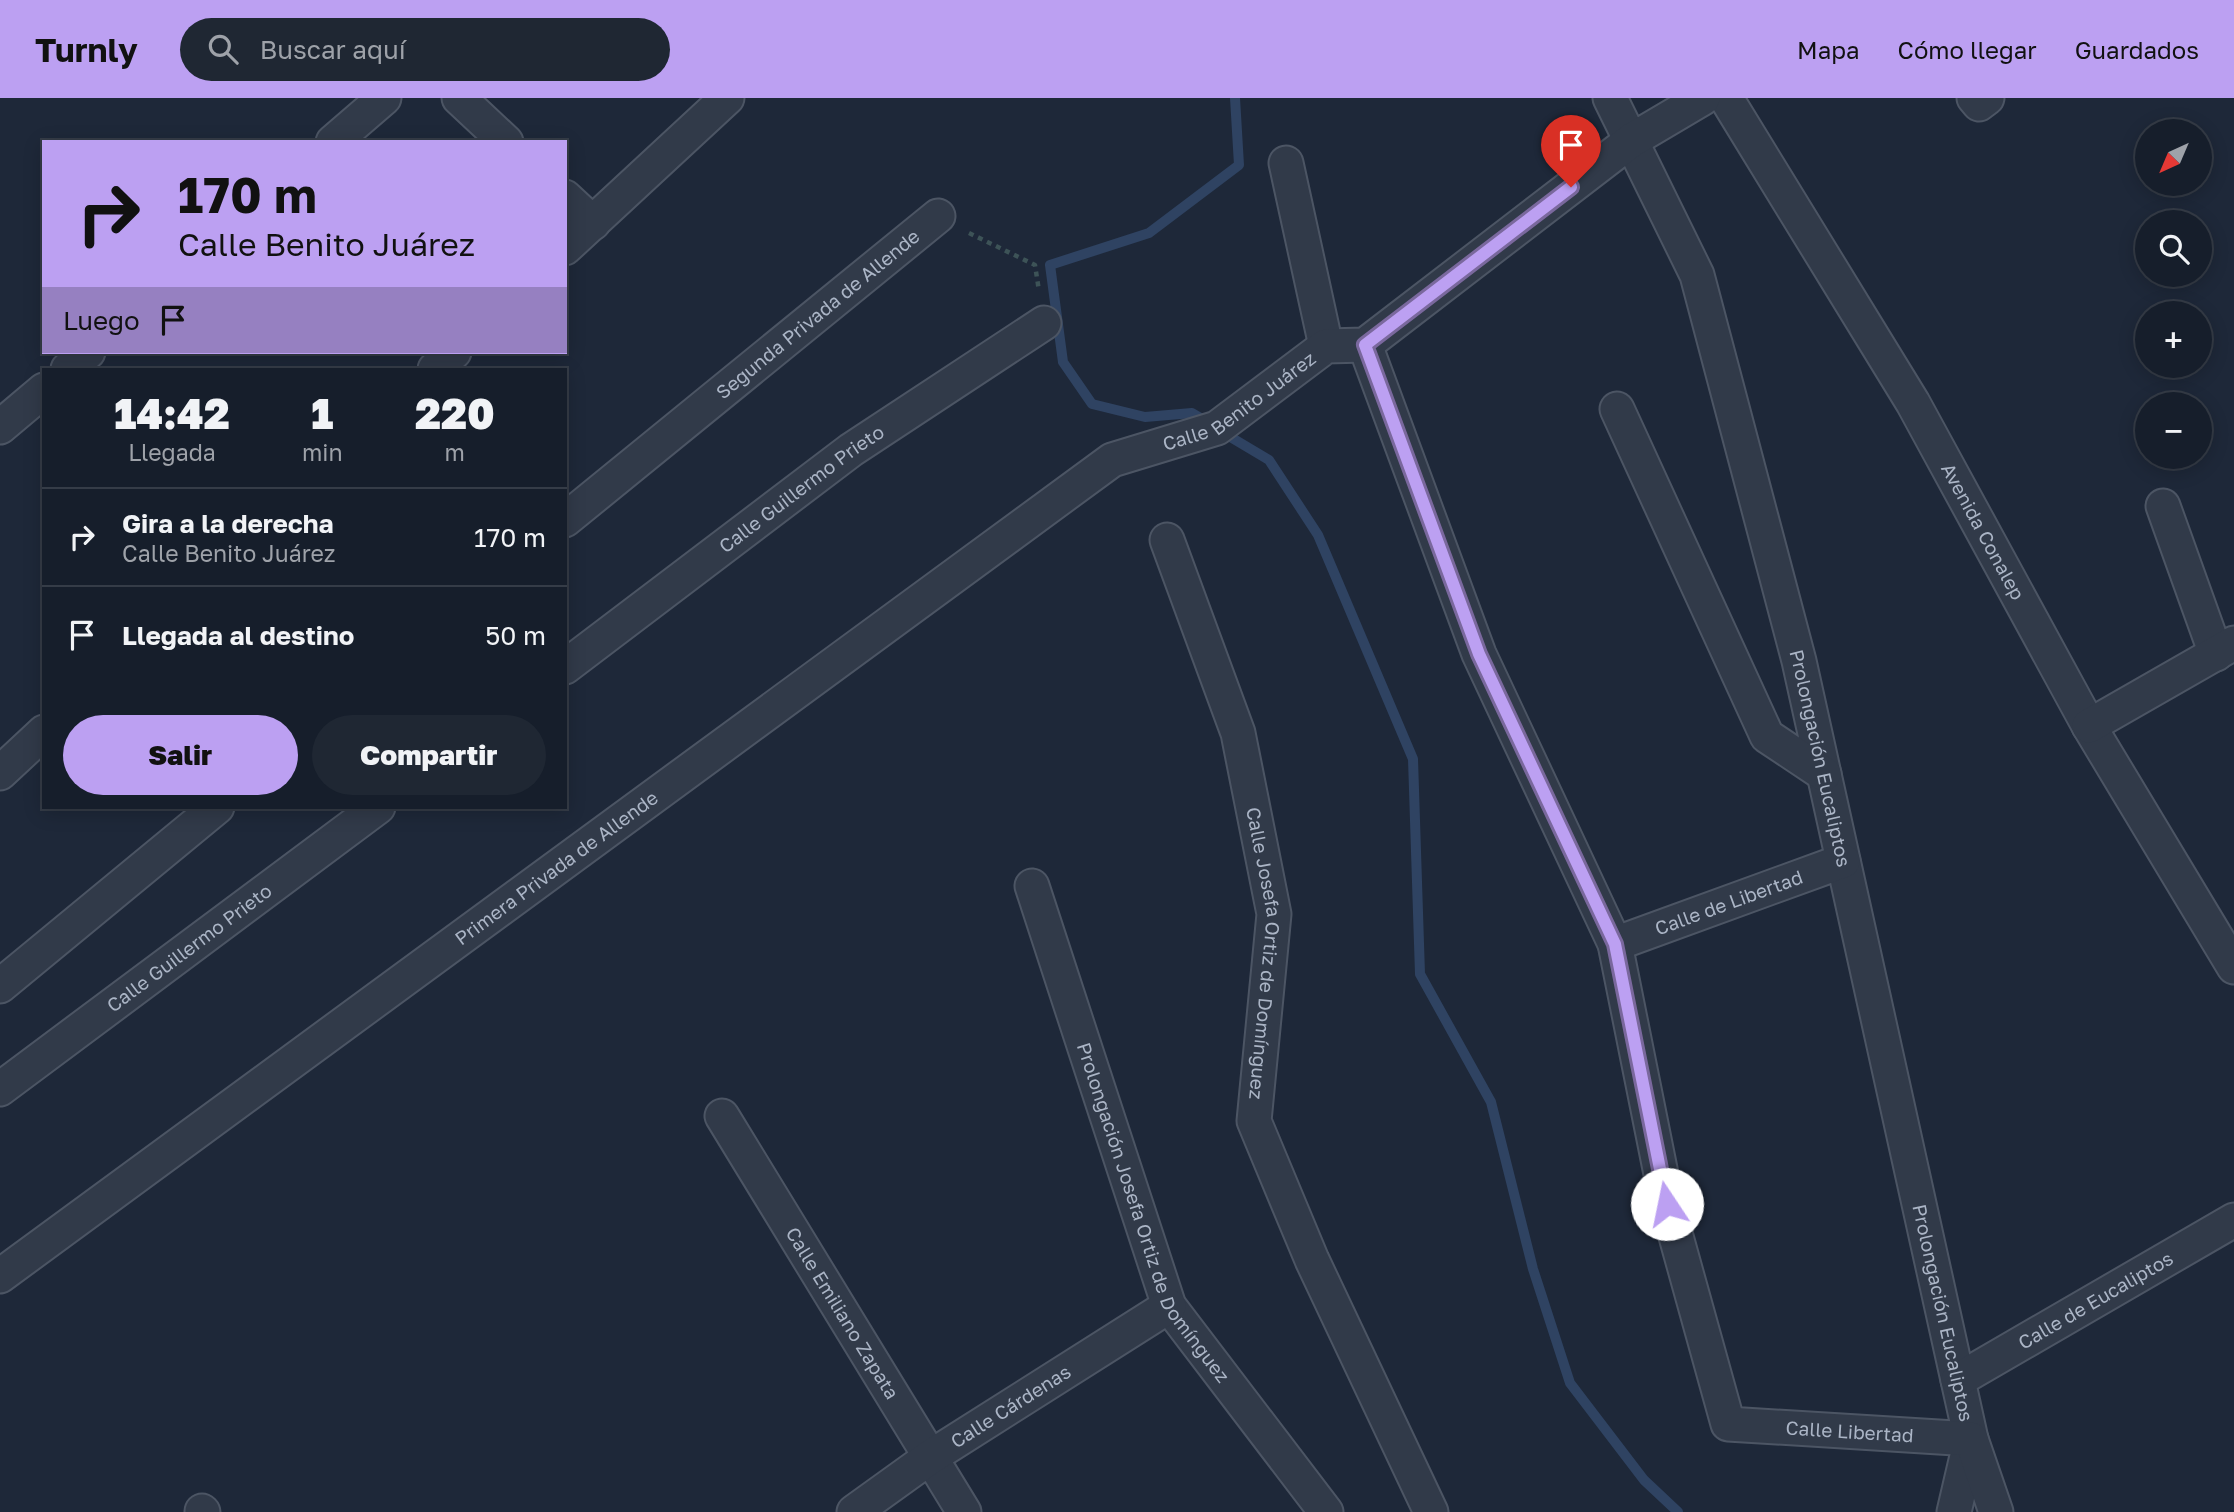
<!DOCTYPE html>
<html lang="es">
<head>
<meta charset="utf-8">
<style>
  :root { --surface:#161e2b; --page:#1f2733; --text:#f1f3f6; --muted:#9ea2a9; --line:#353c47; --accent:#bca0f2 }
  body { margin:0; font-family:"Golos Text",sans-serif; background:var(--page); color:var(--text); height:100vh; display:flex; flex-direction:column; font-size:26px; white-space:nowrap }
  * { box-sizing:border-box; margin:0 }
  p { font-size:23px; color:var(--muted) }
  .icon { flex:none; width:38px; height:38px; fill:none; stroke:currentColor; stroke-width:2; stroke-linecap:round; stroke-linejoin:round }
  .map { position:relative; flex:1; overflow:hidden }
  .details { position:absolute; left:42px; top:270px; width:525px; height:441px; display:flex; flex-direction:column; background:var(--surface); border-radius:0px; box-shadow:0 4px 18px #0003,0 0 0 2px var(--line) }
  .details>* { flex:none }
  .banner { position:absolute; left:42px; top:42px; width:525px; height:214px; border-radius:0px; box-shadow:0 4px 18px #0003,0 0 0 2px var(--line); background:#bca0f2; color:#111; overflow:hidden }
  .needle { width:46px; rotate:224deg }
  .fabs { position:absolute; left:2135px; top:21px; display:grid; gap:14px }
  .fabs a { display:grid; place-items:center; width:77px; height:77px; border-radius:50%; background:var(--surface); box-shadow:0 4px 18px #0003,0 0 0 2px var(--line); font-size:35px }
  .pin { position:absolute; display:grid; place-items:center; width:60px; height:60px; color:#fff; margin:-72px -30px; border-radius:50% 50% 50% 0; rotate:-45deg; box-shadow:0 0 7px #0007 }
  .pin .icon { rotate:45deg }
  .me { position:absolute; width:77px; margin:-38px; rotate:349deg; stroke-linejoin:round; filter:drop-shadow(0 0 5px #0008) }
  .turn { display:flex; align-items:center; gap:24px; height:147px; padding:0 21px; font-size:32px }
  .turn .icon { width:91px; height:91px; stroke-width:2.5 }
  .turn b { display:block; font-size:49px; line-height:60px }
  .then { display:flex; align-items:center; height:66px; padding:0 21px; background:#0003; gap:14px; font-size:26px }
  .eta { display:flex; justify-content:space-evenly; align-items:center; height:119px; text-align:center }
  .eta b { font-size:42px; font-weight:800; line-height:49px }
  .action { display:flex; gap:14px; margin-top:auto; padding:14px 21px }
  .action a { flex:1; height:80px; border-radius:42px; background:var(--accent); color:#111; font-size:28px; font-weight:800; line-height:80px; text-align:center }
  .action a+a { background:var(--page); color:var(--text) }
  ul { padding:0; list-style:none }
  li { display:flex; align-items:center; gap:21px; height:98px; padding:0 21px; border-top:2px solid var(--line) }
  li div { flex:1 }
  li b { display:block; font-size:26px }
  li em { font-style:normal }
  header { display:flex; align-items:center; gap:42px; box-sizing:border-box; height:98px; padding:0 35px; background:var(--accent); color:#111 }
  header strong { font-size:33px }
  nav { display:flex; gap:38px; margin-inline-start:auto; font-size:24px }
  .search { width:490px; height:63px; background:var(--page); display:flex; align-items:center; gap:18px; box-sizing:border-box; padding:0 24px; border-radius:38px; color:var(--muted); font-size:26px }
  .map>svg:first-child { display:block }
</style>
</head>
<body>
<header>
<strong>Turnly</strong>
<div class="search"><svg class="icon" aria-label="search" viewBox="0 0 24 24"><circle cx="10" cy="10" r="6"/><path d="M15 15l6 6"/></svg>Buscar aquí</div>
<nav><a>Mapa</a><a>Cómo llegar</a><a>Guardados</a></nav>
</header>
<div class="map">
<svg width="2234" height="1414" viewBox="0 0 2234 1414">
  <rect width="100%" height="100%" fill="#1e2839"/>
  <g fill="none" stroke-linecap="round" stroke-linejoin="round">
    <path stroke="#2f4362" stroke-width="10" d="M1209 325 1192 315 1145 319 1092 306 1063 264 1050 167 1149 135 1239 67 1235 0
      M1222 334 1269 362 1318 437 1413 661 1420 876 1491 1004 1533 1171 1570 1285 1644 1382 1678 1414"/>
    <defs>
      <g id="street">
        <path d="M459 0 506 44"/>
        <path id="s1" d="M1610 0 1697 177 1799 563 1971 1341 1954 1414"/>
        <path id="s2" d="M1726 0 1913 305 2089 628 2234 869"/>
        <path d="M1974 0 1979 6 1987 0"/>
        <path d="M333 44 384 0"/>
        <path d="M1286 65 1326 248"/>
        <path d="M565 99 593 125"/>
        <path d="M565 150 727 0"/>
        <path id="s3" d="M1365 247 1479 556 1615 846 1667 1106 1728 1326 1971 1341 1996 1414"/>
        <path d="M68 271 88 254"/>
        <path d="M435 271 454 254"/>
        <path d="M1617 311 1767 638 1824 676"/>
        <path d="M0 329 44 292"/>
        <path d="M2163 408 2216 556"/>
        <path id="s4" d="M565 422 938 118"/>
        <path id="s5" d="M1167 442 1238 635 1274 816 1254 1023 1312 1162 1431 1414"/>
        <path id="s6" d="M565 569 851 352 1044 225"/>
        <path d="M2089 628 2234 545"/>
        <path d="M0 675 44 634"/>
        <path id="s7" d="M1032 788 1169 1208 1326 1414"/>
        <path id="s8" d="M1615 846 1843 763"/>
        <path d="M0 888 217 709"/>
        <path id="s9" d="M0 991 378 709"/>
        <path id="s10" d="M722 1018 964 1414"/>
        <path id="s11" d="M0 1178 1112 362 1217 330 1326 248 1365 247 1632 42 1703 0"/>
        <path id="s12" d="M1958 1282 2234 1122"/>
        <path d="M202 1413 203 1414"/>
        <path id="s13" d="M854 1414 929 1360 1169 1208"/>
      </g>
    </defs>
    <use href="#street" stroke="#4c5564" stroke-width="37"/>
    <path stroke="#3d5357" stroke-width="4.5" stroke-dasharray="5 5" stroke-linecap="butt" d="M969 135 1035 167 1039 193"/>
    <use href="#street" stroke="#313a49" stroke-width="33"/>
  </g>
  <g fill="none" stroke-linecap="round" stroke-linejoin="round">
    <defs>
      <path id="route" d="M1571 89 1365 247 1479 556 1615 846 1667 1106"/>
    </defs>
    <use href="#route" stroke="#7a689d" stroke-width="18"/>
    <use href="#route" stroke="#bca0f2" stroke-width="12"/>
  </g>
  <g text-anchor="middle" stroke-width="5" stroke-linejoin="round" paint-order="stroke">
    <g font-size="19" fill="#abb5c6" stroke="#171f2d">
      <text dy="7" stroke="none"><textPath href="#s4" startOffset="326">Segunda Privada de Allende</textPath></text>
      <text dy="7" stroke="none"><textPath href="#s11" startOffset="1521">Calle Benito Juárez</textPath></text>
      <text dy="7" stroke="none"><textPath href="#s6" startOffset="296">Calle Guillermo Prieto</textPath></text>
      <text dy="7" stroke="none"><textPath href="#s2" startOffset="504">Avenida Conalep</textPath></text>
      <text dy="7" stroke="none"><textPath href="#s1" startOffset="696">Prolongación Eucaliptos</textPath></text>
      <text dy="7" stroke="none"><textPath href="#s11" startOffset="690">Primera Privada de Allende</textPath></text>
      <text dy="7" stroke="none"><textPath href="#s8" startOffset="121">Calle de Libertad</textPath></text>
      <text dy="7" stroke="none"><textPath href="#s9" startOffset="236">Calle Guillermo Prieto</textPath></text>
      <text dy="7" stroke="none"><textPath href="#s5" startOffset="429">Calle Josefa Ortiz de Domínguez</textPath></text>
      <text dy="7" stroke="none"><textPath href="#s7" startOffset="350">Prolongación Josefa Ortiz de Domínguez</textPath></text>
      <text dy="7" stroke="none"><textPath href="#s12" startOffset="159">Calle de Eucaliptos</textPath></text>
      <text dy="7" stroke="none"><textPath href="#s1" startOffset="1264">Prolongación Eucaliptos</textPath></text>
      <text dy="7" stroke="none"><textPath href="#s10" startOffset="231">Calle Emiliano Zapata</textPath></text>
      <text dy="7" stroke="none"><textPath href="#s13" startOffset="189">Calle Cárdenas</textPath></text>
      <text dy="7" stroke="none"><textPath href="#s3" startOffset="1265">Calle Libertad</textPath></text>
    </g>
  </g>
</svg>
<div class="fabs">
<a><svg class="needle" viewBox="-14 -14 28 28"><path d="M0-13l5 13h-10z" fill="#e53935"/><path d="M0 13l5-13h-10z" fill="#9ea2a9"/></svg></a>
<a><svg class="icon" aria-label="search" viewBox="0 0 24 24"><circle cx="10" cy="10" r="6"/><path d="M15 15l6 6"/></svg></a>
<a>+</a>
<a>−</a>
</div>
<div class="pin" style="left:1571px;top:89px;background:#d93025"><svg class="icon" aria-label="arrive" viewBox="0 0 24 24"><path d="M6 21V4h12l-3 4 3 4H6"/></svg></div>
<svg class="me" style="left:1667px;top:1106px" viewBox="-20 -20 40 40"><circle r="19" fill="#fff"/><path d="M0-13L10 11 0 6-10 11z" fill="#bca0f2"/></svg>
<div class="banner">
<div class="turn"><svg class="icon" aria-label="right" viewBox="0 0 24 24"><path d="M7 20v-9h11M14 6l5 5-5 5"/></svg><div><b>170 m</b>Calle Benito Juárez</div></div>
<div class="then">Luego<svg class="icon" aria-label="arrive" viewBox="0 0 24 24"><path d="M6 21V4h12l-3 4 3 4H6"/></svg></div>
</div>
<section class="details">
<div class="eta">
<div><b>14:42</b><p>Llegada</p></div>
<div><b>1</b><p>min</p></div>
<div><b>220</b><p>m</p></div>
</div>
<ul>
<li><svg class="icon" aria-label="right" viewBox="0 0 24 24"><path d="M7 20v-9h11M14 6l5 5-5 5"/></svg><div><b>Gira a la derecha</b><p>Calle Benito Juárez</p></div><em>170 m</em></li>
<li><svg class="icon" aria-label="arrive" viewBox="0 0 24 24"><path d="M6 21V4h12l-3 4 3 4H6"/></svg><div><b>Llegada al destino</b></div><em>50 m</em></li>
</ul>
<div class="action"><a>Salir</a><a>Compartir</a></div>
</section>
</div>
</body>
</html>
